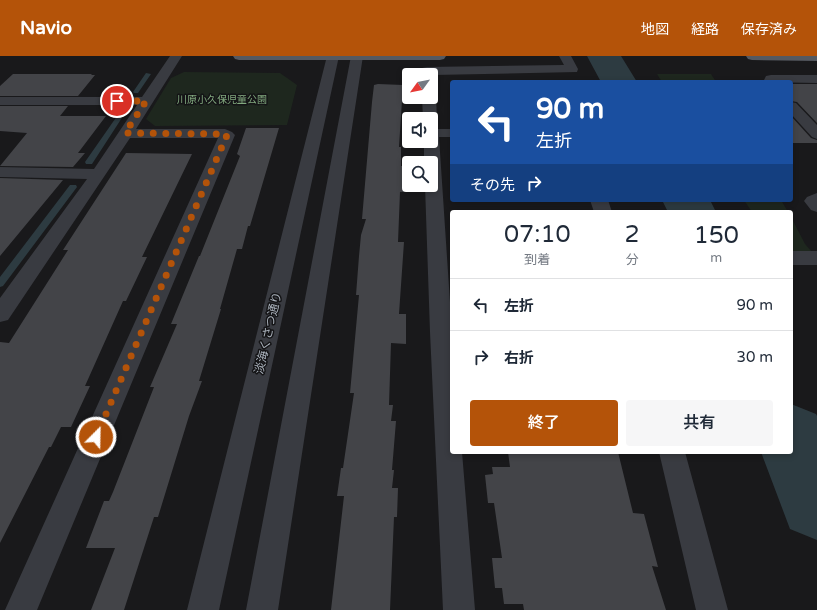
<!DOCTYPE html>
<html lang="ja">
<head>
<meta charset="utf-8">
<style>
  :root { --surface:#fff; --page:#f6f6f7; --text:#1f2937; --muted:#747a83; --line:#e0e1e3; --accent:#b45309 }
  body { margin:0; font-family:"Varela Round","Noto Sans JP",sans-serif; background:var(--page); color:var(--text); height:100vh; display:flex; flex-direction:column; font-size:15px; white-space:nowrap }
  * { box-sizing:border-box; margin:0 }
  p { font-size:13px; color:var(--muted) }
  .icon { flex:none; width:22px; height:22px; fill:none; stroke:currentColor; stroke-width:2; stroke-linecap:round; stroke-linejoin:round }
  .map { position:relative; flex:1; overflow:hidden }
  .panel { position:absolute; left:450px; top:154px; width:343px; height:244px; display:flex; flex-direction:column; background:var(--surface); border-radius:4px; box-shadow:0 2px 6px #0003 }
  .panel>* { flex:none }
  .banner { position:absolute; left:450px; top:24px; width:343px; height:122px; border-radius:4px; box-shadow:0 2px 6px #0003; background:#1a4fa0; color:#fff; overflow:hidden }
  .needle { width:26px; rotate:237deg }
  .buttons { position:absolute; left:402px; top:12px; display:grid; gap:8px }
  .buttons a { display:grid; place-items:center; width:36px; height:36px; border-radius:4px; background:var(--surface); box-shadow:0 2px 6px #0003; font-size:20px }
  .pin { position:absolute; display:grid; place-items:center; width:34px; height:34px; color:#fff; margin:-17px; border:2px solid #fff; border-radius:50%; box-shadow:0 1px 4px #0007 }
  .me { position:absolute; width:44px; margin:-22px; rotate:23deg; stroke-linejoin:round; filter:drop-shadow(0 0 3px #0008) }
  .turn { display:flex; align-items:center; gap:14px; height:84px; padding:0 20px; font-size:18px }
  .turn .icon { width:52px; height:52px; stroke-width:2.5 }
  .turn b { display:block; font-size:28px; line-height:34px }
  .then { display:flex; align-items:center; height:38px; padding:0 20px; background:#0003; gap:8px; font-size:15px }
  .eta { display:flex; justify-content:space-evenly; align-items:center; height:68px; text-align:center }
  .eta b { font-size:24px; font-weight:600; line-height:28px }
  .cta { display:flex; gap:8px; margin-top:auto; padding:8px 20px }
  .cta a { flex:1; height:46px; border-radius:4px; background:var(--accent); color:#fff; font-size:16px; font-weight:600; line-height:46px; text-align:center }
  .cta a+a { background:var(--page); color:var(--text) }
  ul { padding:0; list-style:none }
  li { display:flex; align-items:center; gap:12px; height:52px; padding:0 20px; border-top:1px solid var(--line) }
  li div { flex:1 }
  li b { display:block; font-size:15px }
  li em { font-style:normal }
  header { display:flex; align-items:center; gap:24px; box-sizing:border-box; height:56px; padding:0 20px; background:var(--accent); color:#fff }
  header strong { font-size:19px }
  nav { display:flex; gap:22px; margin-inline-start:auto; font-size:14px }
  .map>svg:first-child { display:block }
</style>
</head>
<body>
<header>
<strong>Navio</strong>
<nav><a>地図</a><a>経路</a><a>保存済み</a></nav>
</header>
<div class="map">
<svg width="817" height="554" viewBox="0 0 817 554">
  <rect width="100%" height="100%" fill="#19191b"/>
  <path fill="#1e271e" d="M184 16 280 17 297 29 287 69 155 70 146 63 171 22Z
    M657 18H711L716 26H662Z
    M744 144H781L788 156H752Z
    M791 161 805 188 812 196 791 195Z"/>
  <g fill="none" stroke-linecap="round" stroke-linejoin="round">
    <path fill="#2d3b41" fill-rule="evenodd" d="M146 17 151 18 138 37H134L133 36Z
      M122 53 127 54 92 108H86L85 106Z
      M70 129H76L77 131 3 230 0 231V221Z"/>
    <path fill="#2d3b41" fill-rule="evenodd" d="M587 0H621L637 26H601Z
      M662 144H710L716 156H668Z
      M791 348 816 358 817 360V484L790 473 761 396H791Z"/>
  </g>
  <path fill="#434448" d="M13 18H92L91 19H95L78 40H0V30Z
    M378 28 403 29 399 91H401V110H403L404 136H400L398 186H404L399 258H406V288L391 287 389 349H393L391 365H396L392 414H394L392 432H398L397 461H394L390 554H331L344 440H337L341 412H343L354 337H350L359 239H356L359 200 361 179 366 163H362L372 46 374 29Z
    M791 28H817V67L797 46 791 45Z
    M0 50H68L60 60H106L78 97H85L73 111 0 110 27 77 0 75Z
    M791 60 811 82 817 84V87H791Z
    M246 72H279L250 170H248L242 193H237L220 253H221L199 325H202L189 360 158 461H154L124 554H91L115 492H86L104 445H109L113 436 154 331H150L177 268H171L199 200H200L240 100 237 98Z
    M126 97 192 98 142 201H147L126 245H123L85 330H90L71 371H61L51 391H49L0 487V286L9 287 68 194H63Z
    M0 122 63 124 0 200Z
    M508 396H618L633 457 644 458 658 511 652 510 666 554H524L523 548H504L502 532H495L492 502H502L494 447H488L485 419 493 418 492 411H510Z"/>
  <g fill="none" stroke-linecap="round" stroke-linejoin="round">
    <path fill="#393b41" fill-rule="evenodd" d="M170 0H182L136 73H225L232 76 235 79 37 554H5L218 82H130L8 264 0 266V242L87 123 0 121V111L94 113 137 49H0V41H142Z
      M327 0H339L219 554H187Z
      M351 0H363L278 554H246Z
      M559 0H571L578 13 577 16 433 19 431 22V19H421L422 12 427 11 564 9Z
      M771 19H817V27L763 26 766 20Z
      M431 37 436 41 437 63 435 66 431 67V63H423L422 41H431Z
      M791 46 796 47 817 69V83L812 81 791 58Z
      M431 73H452V81H439L452 276V396H462L475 554H443L430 276 425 129H431V107H424V85H431Z
      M817 137V156L811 154 804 145 807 141Z
      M590 144H608L612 156H594Z
      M791 195H817V209H791Z
      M659 396H685L728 554H696Z"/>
    <path fill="#555960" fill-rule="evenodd" d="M233 0H446L444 3 440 4H239L235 3Z
      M746 0H817V5L752 4 748 3Z"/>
  </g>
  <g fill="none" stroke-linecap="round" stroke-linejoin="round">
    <path stroke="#b45309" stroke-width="7" stroke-dasharray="0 12.6" d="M96 381 227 79 225 78 125 77 146 45H117"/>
  </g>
  <g text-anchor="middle" stroke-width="3" stroke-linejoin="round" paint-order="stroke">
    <g font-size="10" fill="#82a97f" stroke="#141416">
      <text x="222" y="47">川原小久保児童公園</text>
    </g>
    <g font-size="12" fill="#aab2bc" stroke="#141416">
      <text transform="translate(268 277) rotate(-77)" y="4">淡海くさつ通り</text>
    </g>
  </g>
</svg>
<div class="buttons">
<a><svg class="needle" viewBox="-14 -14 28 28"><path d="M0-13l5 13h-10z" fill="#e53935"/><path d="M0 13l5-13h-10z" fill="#747a83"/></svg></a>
<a><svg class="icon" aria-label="sound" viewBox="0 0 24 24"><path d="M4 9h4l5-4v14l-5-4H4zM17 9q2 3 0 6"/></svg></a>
<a><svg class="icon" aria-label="search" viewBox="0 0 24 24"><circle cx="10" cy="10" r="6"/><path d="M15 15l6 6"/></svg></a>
</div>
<div class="pin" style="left:117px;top:45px;background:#d93025"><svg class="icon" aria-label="arrive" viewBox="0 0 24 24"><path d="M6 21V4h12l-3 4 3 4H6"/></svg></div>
<svg class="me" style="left:96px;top:381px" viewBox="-20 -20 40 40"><circle r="17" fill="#b45309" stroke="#fff" stroke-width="3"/><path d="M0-11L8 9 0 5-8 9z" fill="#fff"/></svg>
<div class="banner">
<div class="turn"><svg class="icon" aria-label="left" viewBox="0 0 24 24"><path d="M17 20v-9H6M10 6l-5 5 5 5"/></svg><div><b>90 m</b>左折</div></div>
<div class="then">その先<svg class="icon" aria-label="right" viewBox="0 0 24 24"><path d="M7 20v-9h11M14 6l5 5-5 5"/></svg></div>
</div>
<section class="panel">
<div class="eta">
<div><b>07:10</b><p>到着</p></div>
<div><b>2</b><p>分</p></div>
<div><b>150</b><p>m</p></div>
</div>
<ul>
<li><svg class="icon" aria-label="left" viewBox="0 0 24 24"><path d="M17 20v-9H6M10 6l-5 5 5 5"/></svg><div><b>左折</b></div><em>90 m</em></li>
<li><svg class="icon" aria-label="right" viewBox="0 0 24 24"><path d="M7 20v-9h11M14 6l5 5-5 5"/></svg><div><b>右折</b></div><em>30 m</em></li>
</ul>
<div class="cta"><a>終了</a><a>共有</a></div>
</section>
</div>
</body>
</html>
